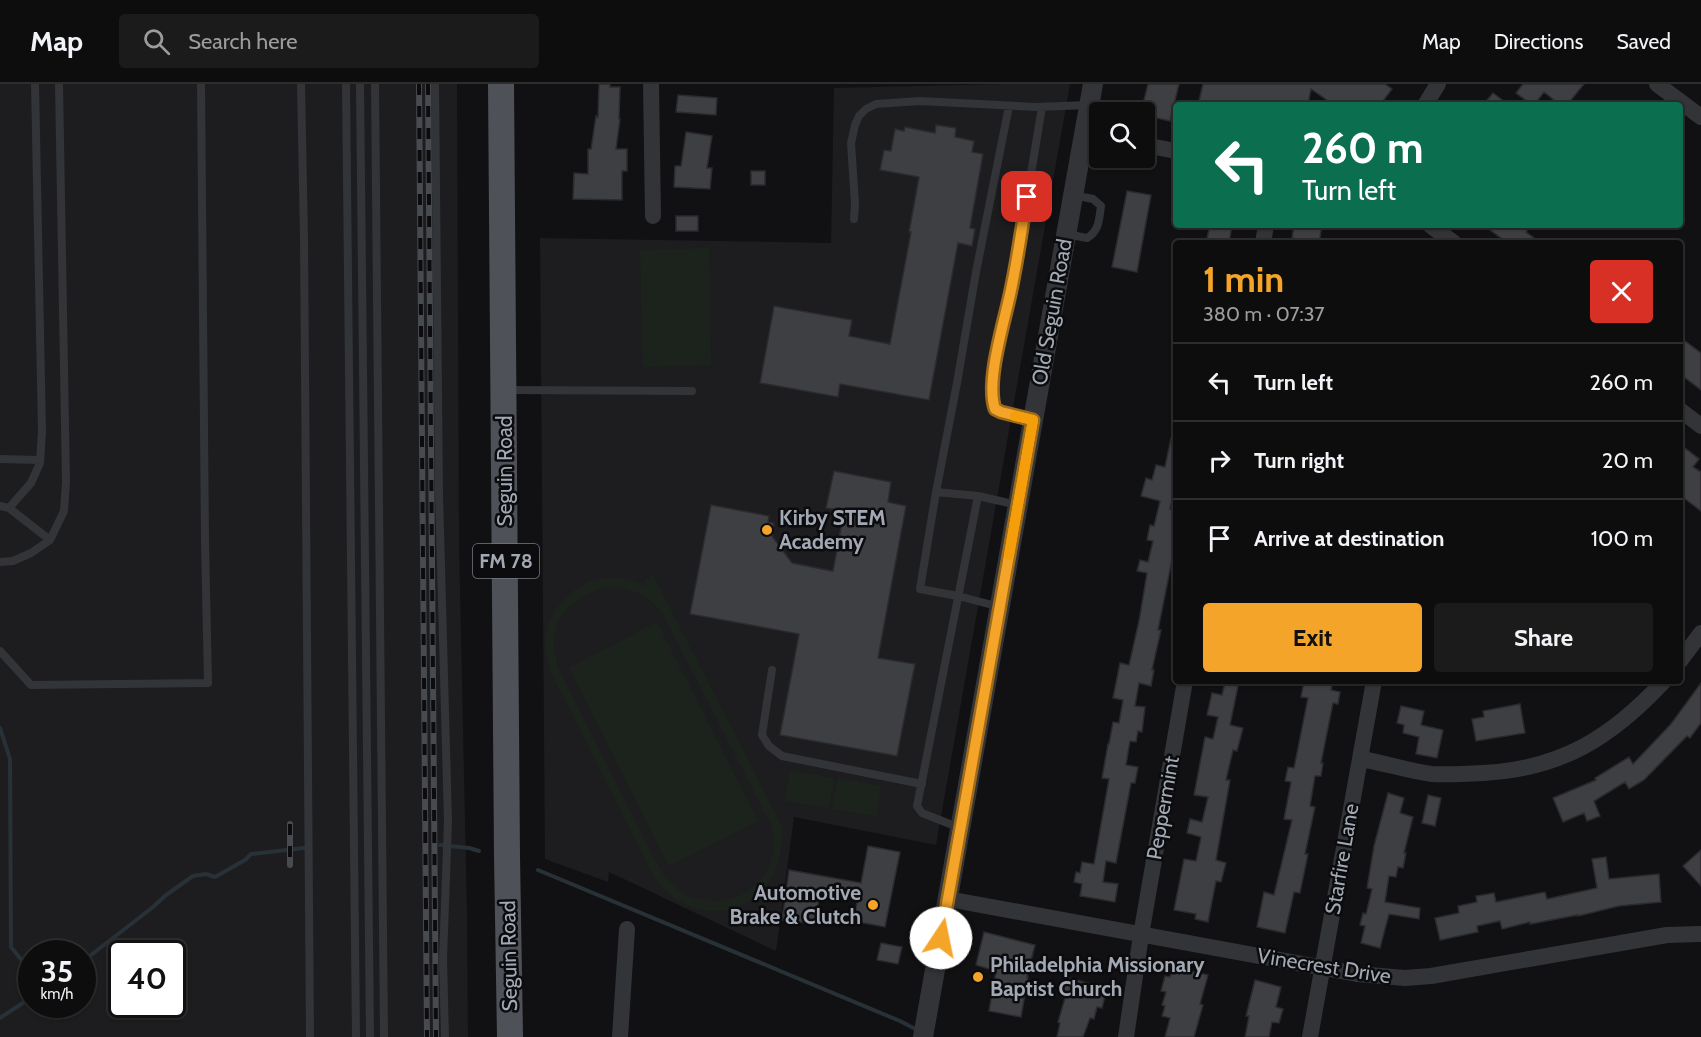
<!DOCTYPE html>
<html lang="en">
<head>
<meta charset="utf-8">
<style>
  :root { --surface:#0d0d0e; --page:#1b1b1c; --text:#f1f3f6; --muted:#9a9c9e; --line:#2d2d2e; --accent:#f3a429 }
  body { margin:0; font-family:Cabin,sans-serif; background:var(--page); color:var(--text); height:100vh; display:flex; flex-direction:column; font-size:22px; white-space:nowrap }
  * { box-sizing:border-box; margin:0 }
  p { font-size:20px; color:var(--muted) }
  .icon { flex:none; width:33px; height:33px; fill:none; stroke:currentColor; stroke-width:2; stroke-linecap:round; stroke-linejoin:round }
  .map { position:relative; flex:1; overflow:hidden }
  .panel { position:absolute; left:1173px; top:156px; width:510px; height:444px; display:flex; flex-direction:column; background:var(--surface); border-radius:6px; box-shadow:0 2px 4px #0004,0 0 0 2px var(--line) }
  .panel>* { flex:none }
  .banner { position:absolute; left:1173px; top:18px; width:510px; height:126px; border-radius:6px; box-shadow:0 2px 4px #0004,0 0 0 2px var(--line); background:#0b6e4f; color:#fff; overflow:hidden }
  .tools { position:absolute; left:1089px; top:18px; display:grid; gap:12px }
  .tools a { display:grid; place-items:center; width:66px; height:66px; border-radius:6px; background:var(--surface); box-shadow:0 2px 4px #0004,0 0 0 2px var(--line); font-size:30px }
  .speed { position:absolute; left:18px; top:856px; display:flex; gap:12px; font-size:30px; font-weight:700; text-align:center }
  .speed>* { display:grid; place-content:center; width:78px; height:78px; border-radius:50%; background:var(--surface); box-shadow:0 2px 4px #0004,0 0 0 2px var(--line); line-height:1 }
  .speed small { font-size:15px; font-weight:400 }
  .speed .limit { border:3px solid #111; border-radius:9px; background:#fff; color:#111 }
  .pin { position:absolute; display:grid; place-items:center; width:51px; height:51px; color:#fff; margin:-26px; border-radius:12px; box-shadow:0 3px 9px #0006 }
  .me { position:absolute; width:66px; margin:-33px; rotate:11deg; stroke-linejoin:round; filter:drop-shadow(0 0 4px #0008) }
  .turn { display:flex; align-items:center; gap:21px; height:126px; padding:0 30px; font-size:27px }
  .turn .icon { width:78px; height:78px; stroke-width:2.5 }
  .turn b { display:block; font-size:42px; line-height:51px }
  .round { display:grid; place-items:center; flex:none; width:63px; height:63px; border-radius:6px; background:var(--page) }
  .summary { display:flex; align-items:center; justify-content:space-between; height:102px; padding:0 30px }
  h1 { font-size:36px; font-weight:700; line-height:45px; color:var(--accent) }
  .button { display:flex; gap:12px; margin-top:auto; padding:12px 30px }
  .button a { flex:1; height:69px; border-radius:6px; background:var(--accent); color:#111; font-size:24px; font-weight:700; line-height:69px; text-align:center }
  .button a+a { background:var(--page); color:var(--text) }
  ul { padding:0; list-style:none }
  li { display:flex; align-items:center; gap:18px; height:78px; padding:0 30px; border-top:2px solid var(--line) }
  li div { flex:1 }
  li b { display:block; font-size:22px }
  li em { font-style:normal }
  header { display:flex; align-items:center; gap:36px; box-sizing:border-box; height:84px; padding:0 30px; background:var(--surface); border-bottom:2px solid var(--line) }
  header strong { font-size:28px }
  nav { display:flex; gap:33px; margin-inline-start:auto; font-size:21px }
  .search { width:420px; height:54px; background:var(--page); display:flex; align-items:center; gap:15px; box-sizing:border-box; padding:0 21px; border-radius:6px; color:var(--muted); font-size:22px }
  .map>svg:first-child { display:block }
</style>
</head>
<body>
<header>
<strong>Map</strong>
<div class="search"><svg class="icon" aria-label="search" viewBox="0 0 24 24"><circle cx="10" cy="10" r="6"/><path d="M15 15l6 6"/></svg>Search here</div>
<nav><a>Map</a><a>Directions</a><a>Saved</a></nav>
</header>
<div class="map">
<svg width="1701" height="953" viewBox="0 0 1701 953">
  <rect width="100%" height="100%" fill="#111113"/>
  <path fill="#1d1d20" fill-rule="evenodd" d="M0 0H457L459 459 467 830 468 953H0ZM32 870H82V921H32ZM122 870H172V921H122Z
    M1004 0H1070L936 761 794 733 776 867 609 788 608 798 545 775 540 154 831 159 834 4Z"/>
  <path fill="#1c231c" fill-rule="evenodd" d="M709 164 711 281 643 283 640 166Z
    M653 491 783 744 781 746C788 805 731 849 678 816 668 810 661 802 654 793L551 589C547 576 544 565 546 552 549 524 577 496 606 494 621 493 634 497 647 502L644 496ZM619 503C638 507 651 515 663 530L771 741C773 750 775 759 773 769 767 801 735 822 704 816 698 814 691 814 686 811 676 805 670 797 662 789L558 584C556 574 553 565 554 555 558 521 588 504 619 503Z
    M657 538 758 737 669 782 569 584Z
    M790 686 834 694 829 724 785 717Z
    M838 694 881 702 876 732 832 725Z"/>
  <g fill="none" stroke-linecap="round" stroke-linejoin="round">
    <path stroke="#283137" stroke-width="4" d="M0 644 10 675 11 863 32 889
      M440 761 469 764 479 767
      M538 786 900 937 919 947
      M82 878 153 823 166 811 193 792 206 790 215 793 245 776 251 770 304 764
      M0 934 32 913"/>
  </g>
  <path fill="#3d3f43" stroke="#2b2b2f" stroke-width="1.5" d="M599 0H610V3H620L619 35H620L616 65H627V87H622V116L573 115 574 89 588 90V65H591L596 32 598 33Z
    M1148 0H1179L1170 37 1144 31V28H1141Z
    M1203 0H1385L1392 5 1380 21H1334L1311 5 1308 21H1198Z
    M1523 0H1584L1567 21H1560L1544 8 1534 21H1532L1516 9Z
    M1493 9 1509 21H1483Z
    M678 11 717 14 716 31 676 28Z
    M936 41 956 44 955 53 974 57 972 68 983 70 970 144 975 145 972 162 958 159 929 316 840 300 838 313 760 299 774 222 852 236 849 252 890 260 911 148H909L919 93 880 86 884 66 891 67 895 45 904 47 905 43 935 49Z
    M686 48 712 52 707 84H712L710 105 674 103 675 82H681Z
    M751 87H765V101H751Z
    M1127 107 1151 111 1137 188 1112 183Z
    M676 132H698V147H676Z
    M1210 141H1232L1229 159H1206Z
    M1294 141H1322L1319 159 1292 154Z
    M1483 141H1531L1526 148 1541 159H1508Z
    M1685 257 1701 269V306L1680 290V263Z
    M1171 354H1176V397L1170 425 1176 426V446L1172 466H1174L1158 546H1161L1152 586H1154L1151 602 1139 599 1135 622 1145 623 1142 648 1138 647 1136 658 1130 657 1126 681 1138 683 1135 699H1131L1116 779 1106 777 1103 798 1118 800 1115 818 1080 812 1082 800 1074 798 1076 788 1080 789 1082 778 1094 780 1109 695 1102 694 1108 660H1109L1113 638 1119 639 1123 616 1113 614 1120 579 1129 581 1139 537 1147 489 1137 487 1140 476 1148 478 1153 457 1147 456 1150 441 1154 442 1160 417 1141 412 1146 394 1152 396 1156 381 1165 383Z
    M1685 364 1699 375 1693 383 1701 388V427L1680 411V371Z
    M834 387 891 398 888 418 906 422 878 574 915 580 897 672 780 651 799 550 690 530 711 421 769 432 768 438 774 439 772 452 792 479 833 487 844 427 826 424Z
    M1304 597H1333L1331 606 1340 608 1338 620 1333 619 1321 679H1323L1321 692H1315L1310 722 1315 723 1305 770H1308L1300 809 1294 808 1285 849 1257 843 1264 808 1274 811 1292 736 1284 735 1291 698 1285 697 1288 683 1294 684 1308 614 1301 613Z
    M1225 599 1238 602 1230 641 1243 644 1237 667 1233 666 1226 696H1230L1216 776 1226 779 1221 798 1216 797 1208 838 1195 835 1196 830 1174 826 1184 775 1196 777 1201 753 1187 749 1190 735 1202 738 1208 713 1194 711 1205 653 1213 655 1218 633 1207 631 1212 609 1222 611Z
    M1701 599V639L1690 654 1687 652 1644 696 1629 705 1625 698 1594 717 1600 732 1587 737 1584 729 1563 738 1553 714 1596 696 1595 694 1629 673 1633 680 1671 640Z
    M1520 620 1525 649 1476 657 1472 635 1484 633 1483 627Z
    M1401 622 1424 627 1421 641 1443 646 1437 674 1416 670 1419 653 1403 649 1404 641 1397 639Z
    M1388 709 1404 714 1400 729 1413 733 1404 769H1406L1403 784 1398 783 1396 793 1389 792 1385 818 1420 824 1419 835 1389 830 1380 864 1361 859 1365 842 1360 841 1363 829 1366 830 1372 805 1367 804 1374 762Z
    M1428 711 1441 714 1435 742 1422 739Z
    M868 762 900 768 885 843 853 837 858 814 820 807 815 840 782 836 789 786 861 799Z
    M1701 766V802L1683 782Z
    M1606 773 1609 795 1659 790 1661 818 1619 822 1578 832V831L1530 840V838L1502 845 1500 837 1477 842 1478 848 1440 856 1435 834 1459 829 1458 822 1477 818 1476 812 1494 809 1496 818 1545 808 1547 815 1597 804 1592 775Z
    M984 848 1035 861 1027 893H1028L1021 933 989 927 996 887 976 881Z
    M881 859 902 863 898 880 877 876Z
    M1173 883 1208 891 1200 920 1203 921 1194 953H1165L1170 934 1162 932 1165 922 1162 921 1166 908 1161 907 1165 892 1170 893Z
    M1066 893 1107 904 1102 924 1097 923 1094 935 1090 934 1083 953H1057L1060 939 1058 938 1065 914 1061 912Z
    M1255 896 1281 903 1276 923 1283 925 1279 939 1272 938 1269 953H1245L1249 932H1246Z"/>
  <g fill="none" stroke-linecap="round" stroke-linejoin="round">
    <path stroke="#323438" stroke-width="8" d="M301 0 304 154 310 953
      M346 0 356 953
      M360 0 370 953
      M375 0 384 953
      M435 0 439 410 448 737 443 875 445 953
      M854 135 855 119 851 59 855 41 859 32 866 25 876 20 920 17 1036 23 1089 21
      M1066 150 1087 154C1099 147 1099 136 1101 122L1093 115 1073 111
      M505 306 692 307
      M1033 336 1001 328 995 325C985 294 1007 233 1013 199 1023 141 1032 82 1042 23
      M0 375 40 376
      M936 408 957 299 976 188 1009 22
      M0 422 9 424 50 456
      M9 424 31 399 40 379 42 347 35 0
      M0 478 13 477 31 469 50 456 64 427 66 398 59 0
      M1000 523 958 512 920 505 936 408 978 412 1018 421
      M0 567 31 601 208 599 205 458 201 0
      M772 586 762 651 769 662 782 672 922 700
      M960 744 922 729 917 722 978 412"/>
    <path stroke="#323438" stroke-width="16" d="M651 0 653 132
      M1657 0 1701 33
      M1425 21 1438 0
      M1084 51 1100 54
      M1144 61 1176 67
      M1430 141 1454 159
      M1263 159 1266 141
      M1680 326 1701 342
      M1680 577 1701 549
      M1361 675C1384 679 1409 687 1432 690 1449 691 1466 690 1483 689 1561 685 1611 654 1664 597
      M948 815 1357 890 1405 894 1431 892 1667 851 1701 850
      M620 953 627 845
      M1126 953 1141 851 1185 597
      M1310 953 1374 597"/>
    <path stroke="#323438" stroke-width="20" d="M923 953 1093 0"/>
    <path stroke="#4e5157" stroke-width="26" d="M501 0 507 772 510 953"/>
    <defs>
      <path id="rail" d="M419 0 427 953
        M428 0 436 953
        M290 740V781"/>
    </defs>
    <use href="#rail" stroke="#474a4f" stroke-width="6"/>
    <use href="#rail" stroke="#0c0c0e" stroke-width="4" stroke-dasharray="11" stroke-linecap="butt"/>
  </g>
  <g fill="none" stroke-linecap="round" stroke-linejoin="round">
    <defs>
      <path id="route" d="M941 854 1033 336 1001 328 995 325C985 295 1006 234 1012 201 1018 172 1022 142 1027 113"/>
    </defs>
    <use href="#route" stroke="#9e6b1b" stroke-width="15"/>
    <use href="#route" stroke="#f3a429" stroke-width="10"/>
    <path stroke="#f59e0b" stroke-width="10" d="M1009 471 1033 336 1015 332"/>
  </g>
  <g fill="#f3a429" stroke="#0c0c0e" stroke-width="2">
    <circle cx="767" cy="446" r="6"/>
    <circle cx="873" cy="821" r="6"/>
    <circle cx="978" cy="893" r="6"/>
  </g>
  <g text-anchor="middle" stroke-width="5" stroke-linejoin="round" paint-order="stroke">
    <rect fill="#0c0c0e" stroke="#757a82" stroke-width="1.5" x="473" y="460" width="66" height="34" rx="4.5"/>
    <g font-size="20" font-weight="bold" fill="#a2a9b4">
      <text x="506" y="484">FM 78</text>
    </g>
    <g font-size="21" fill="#a2a9b4" stroke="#0c0c0e">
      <text transform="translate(1052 228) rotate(-80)" y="7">Old Seguin Road</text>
      <text transform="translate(505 387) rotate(-90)" y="7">Seguin Road</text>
      <text transform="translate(1163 724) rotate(-80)" y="7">Peppermint</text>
      <text transform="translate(1342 775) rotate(-80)" y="7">Starfire Lane</text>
      <text transform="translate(509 872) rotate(-91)" y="7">Seguin Road</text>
      <text transform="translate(1324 882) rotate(9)" y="7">Vinecrest Drive</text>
    </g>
    <g font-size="21" font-weight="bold" fill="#a2a9b4" stroke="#0c0c0e" text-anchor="start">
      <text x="779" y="441">Kirby STEM<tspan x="779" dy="24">Academy</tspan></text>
      <text x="861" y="816" text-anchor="end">Automotive<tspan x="861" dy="24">Brake &amp; Clutch</tspan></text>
      <text x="990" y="888">Philadelphia Missionary<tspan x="990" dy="24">Baptist Church</tspan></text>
    </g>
  </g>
</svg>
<div class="tools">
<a><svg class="icon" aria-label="search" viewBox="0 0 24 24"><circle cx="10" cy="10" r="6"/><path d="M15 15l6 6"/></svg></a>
</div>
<div class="speed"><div>35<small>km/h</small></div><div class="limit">40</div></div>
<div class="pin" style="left:1027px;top:113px;background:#d93025"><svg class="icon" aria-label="arrive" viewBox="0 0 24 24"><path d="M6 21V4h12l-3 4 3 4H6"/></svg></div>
<svg class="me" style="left:941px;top:854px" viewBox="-20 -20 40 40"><circle r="19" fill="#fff"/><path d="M0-13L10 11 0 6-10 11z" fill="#f3a429"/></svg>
<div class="banner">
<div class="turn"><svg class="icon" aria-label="left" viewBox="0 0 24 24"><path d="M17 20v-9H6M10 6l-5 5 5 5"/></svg><div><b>260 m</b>Turn left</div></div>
</div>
<section class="panel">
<div class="summary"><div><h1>1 min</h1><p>380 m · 07:37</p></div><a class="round" style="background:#d93025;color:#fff"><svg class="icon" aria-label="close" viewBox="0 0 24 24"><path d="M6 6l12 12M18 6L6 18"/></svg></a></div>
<ul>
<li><svg class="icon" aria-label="left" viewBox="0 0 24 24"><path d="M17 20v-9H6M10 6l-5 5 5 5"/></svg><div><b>Turn left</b></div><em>260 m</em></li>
<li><svg class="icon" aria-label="right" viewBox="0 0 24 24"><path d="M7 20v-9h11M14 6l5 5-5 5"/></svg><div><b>Turn right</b></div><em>20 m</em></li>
<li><svg class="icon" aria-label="arrive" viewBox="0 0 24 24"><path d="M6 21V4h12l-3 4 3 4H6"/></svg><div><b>Arrive at destination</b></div><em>100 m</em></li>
</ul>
<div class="button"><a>Exit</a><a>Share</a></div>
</section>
</div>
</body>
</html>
